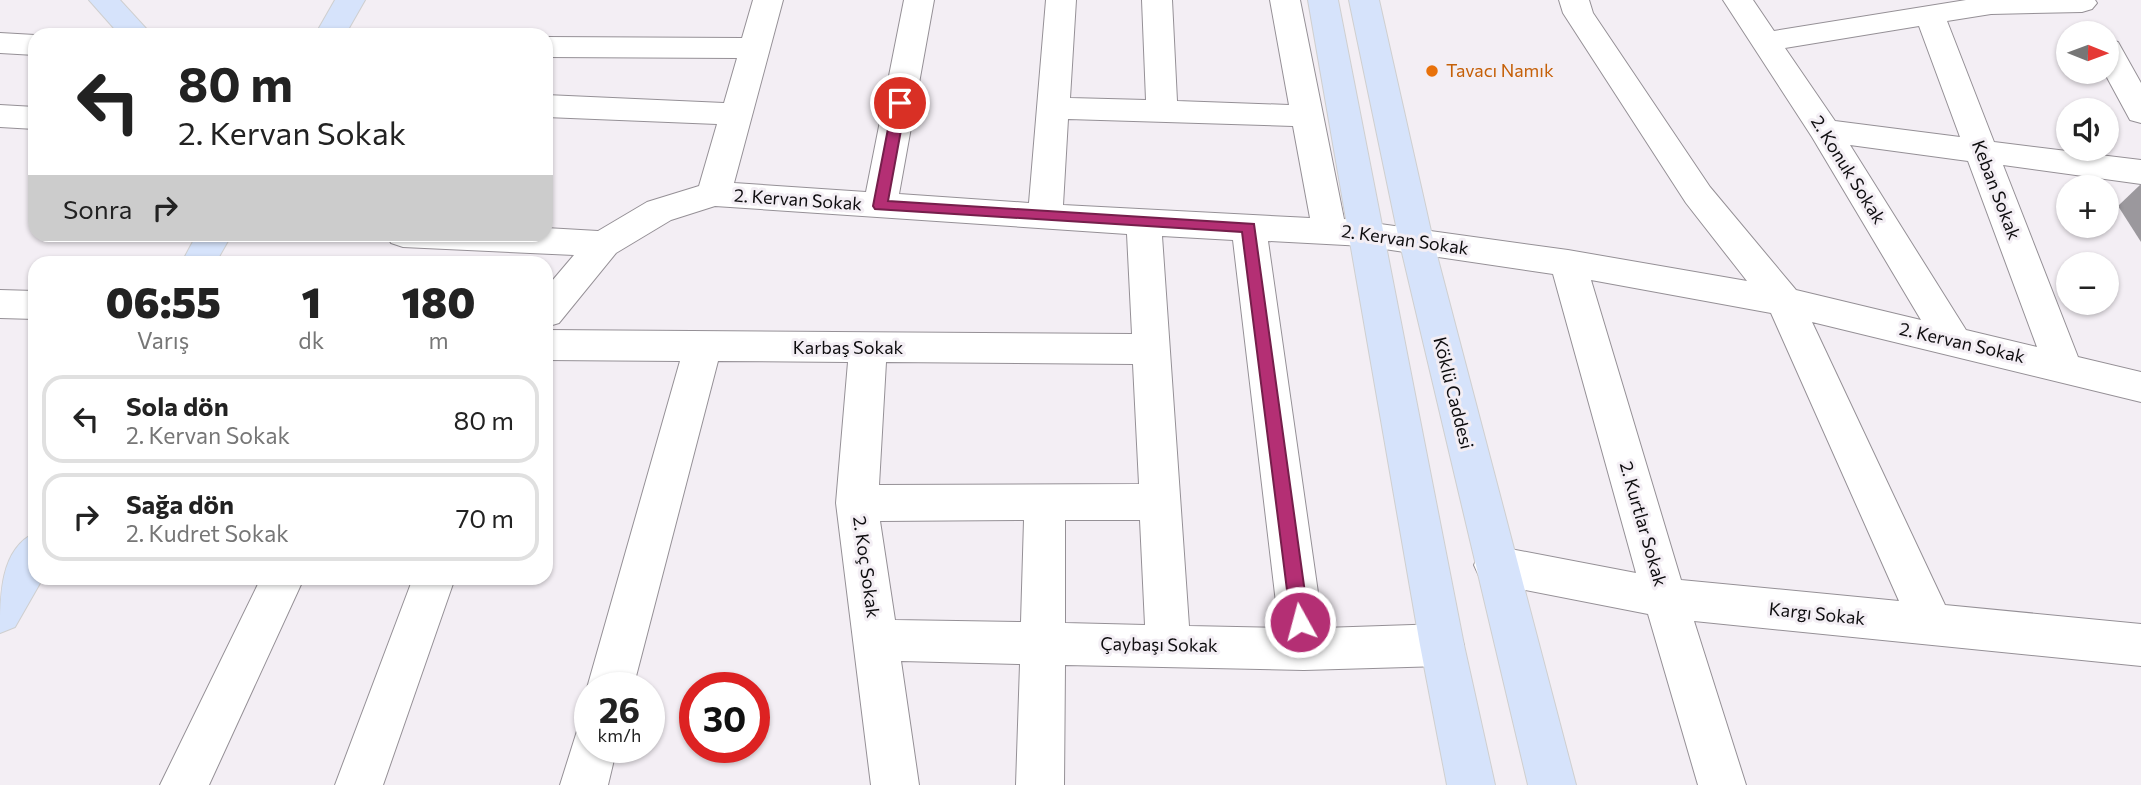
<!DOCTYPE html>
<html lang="tr">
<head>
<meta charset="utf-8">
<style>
  :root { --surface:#fff; --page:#f6f6f6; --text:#222; --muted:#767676; --line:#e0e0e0 }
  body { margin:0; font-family:Commissioner,sans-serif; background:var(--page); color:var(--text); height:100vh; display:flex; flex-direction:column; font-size:26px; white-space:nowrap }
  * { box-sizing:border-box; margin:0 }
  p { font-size:23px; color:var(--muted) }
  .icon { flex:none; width:38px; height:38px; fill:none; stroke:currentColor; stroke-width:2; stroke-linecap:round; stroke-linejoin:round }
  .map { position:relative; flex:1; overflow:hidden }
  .panel { position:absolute; left:28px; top:256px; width:525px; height:329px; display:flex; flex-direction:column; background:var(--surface); border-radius:21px; box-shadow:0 2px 5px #0004 }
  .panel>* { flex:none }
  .banner { position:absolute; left:28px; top:28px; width:525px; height:214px; border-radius:21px; box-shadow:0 2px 5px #0004; background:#fff; color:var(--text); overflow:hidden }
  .needle { width:46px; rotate:91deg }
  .tools { position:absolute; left:2056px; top:21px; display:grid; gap:14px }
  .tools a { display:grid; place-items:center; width:63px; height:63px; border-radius:50%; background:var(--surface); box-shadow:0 2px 5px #0004; font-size:35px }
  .speed { position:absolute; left:574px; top:672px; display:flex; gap:14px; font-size:35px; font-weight:700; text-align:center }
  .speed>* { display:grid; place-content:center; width:91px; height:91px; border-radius:50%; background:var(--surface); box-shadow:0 2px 5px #0004; line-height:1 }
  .speed small { font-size:18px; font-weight:400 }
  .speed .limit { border:10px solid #d22; background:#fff; color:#111 }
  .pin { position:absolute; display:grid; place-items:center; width:60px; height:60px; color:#fff; margin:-30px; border:4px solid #fff; border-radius:50%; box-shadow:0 2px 7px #0007 }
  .me { position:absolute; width:77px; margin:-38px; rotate:353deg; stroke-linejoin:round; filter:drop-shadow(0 0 5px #0008) }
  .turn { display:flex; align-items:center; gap:24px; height:147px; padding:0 35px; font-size:32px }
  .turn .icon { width:91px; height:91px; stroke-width:2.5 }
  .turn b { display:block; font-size:49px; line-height:60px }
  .then { display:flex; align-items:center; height:66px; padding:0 35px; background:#0003; gap:14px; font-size:26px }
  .eta { display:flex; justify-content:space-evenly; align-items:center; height:119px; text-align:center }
  .eta b { font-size:42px; font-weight:800; line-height:49px }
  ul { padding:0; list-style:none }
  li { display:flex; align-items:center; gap:21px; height:88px; margin:0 14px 10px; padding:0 21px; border:4px solid var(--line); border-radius:21px }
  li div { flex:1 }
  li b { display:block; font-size:26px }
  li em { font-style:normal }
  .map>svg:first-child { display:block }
</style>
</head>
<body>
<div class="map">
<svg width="2141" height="785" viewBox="0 0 2141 785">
  <rect width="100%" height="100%" fill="#f3eef4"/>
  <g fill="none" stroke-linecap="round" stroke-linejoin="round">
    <defs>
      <path id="minor" d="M753 0H783L734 183 866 192 904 0H934L899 194 1029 203 1046 0H1076L1070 98 1146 100 1142 0H1172L1177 101 1289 105 1270 0H1300L1344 219 1568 250 1747 281 1686 203 1563 13 1559 0H1589L1593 13 1710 187 1796 290 1921 320 1812 137 1723 0H1753L1774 31 1966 0H2095L2097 3 2092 9 2082 12 1991 14 1947 21 1994 142 2141 160V184L2003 165 2078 357 2141 372V402L1812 322 1945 605 2141 624V666L1694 621 1746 785H1698L1648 614 1495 584 1480 578 1474 565 1480 552 1495 546 1636 573 1553 274 1364 246 1268 241 1323 628 1442 624 1458 630 1464 645 1458 660 1442 666 1304 670 1065 665 1064 785H1016L1020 664 901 661 919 785H871L836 503 848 362 718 361 633 688H590V694L587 688 680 361 546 360V330L1132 334 1127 234 715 206 671 220 616 253 559 323 546 327V288L574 255 403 247 391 243 386 234H546V228L598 231 647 202 699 186 717 124 546 117V95L724 103 737 58 546 57V37L742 38ZM1919 26 1960 137 1835 121 1785 48ZM1068 119 1293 126 1310 218 1063 205ZM1850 145 1968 161 2037 347 1966 330ZM1162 236 1233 240 1279 628 1189 626ZM1591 280 1771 313 1899 601 1681 580ZM886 362 1133 364 1139 484 879 485ZM1024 520 1021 622 895 620 880 521ZM1065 520H1140L1145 625 1065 623Z
        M0 33 35 35V55L0 53Z
        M2107 39 2118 42 2141 83V123L2130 120 2104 72H2107Z
        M0 105 35 107V129L0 127Z
        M0 290 35 291V319L0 318Z
        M261 578H304L209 785H160Z
        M413 578H455L383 785H335Z
        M590 726V747H617L608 785H560L577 731Z"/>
      <path id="major" d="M89 0H120L152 35H120Z
        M335 0H365L345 35H315Z
        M1308 0H1338L1464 645 1495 785H1447L1420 645Z
        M1349 0H1379L1433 240 1576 785H1528L1399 240Z
        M197 234H232L216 262H182Z
        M35 533V578H43L15 627 0 633C0 596 0 549 35 533Z"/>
    </defs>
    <use href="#minor" stroke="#959096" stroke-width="2"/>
    <use href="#major" stroke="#cfcfcf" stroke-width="2"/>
    <use href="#minor" fill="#fff" fill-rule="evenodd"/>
    <use href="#major" fill="#d6e3fb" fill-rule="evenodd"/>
  </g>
  <path fill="#9b989d" d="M2141 184V242L2118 206Z"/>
  <path fill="#b42f74" stroke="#751f4b" stroke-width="2" d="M900 99 906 103 888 201 1254 224 1309 622 1307 628 1300 631 1294 628 1291 622 1242 232 875 209 873 206 893 103Z"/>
  <circle fill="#e8710a" stroke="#f3eef4" stroke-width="2.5" cx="1432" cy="71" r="7"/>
  <g text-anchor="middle" stroke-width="6" stroke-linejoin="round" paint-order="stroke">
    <g font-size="18" fill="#c56008" stroke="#f3eef4" text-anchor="start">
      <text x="1446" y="77">Tavacı Namık</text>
    </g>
    <g font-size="18" fill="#0e0d0f" stroke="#f3eef4">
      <text transform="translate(1848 170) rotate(58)" y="6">2. Konuk Sokak</text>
      <text transform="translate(1996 190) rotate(69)" y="6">Keban Sokak</text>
      <text transform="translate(798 200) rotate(4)" y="6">2. Kervan Sokak</text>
      <text transform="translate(1405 240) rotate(8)" y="6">2. Kervan Sokak</text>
      <text transform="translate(1962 343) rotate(13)" y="6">2. Kervan Sokak</text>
      <text x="848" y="354">Karbaş Sokak</text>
      <text transform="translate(1453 393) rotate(76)" y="6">Köklü Caddesi</text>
      <text transform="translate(1643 524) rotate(74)" y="6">2. Kurtlar Sokak</text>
      <text transform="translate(866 567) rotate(82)" y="6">2. Koç Sokak</text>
      <text transform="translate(1817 614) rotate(6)" y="6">Kargı Sokak</text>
      <text transform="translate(1159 645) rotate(1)" y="6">Çaybaşı Sokak</text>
    </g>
  </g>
</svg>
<div class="tools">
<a><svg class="needle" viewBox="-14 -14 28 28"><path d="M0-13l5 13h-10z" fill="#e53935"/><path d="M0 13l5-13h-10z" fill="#767676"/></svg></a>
<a><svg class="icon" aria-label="sound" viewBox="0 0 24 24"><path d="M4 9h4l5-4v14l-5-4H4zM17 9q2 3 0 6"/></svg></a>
<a>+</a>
<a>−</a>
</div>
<div class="speed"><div>26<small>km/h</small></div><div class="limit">30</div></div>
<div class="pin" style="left:900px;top:103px;background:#d93025"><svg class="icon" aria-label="arrive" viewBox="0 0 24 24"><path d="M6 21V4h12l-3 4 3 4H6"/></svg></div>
<svg class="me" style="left:1300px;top:622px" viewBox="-20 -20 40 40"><circle r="17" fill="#b42f74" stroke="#fff" stroke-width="3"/><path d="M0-11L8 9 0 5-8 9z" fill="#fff"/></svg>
<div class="banner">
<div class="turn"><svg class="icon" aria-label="left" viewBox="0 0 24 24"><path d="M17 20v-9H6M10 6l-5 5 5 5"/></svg><div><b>80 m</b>2. Kervan Sokak</div></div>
<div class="then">Sonra<svg class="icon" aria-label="right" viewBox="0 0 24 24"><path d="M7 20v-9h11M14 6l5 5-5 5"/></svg></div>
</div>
<section class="panel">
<div class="eta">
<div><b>06:55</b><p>Varış</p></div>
<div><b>1</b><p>dk</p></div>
<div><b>180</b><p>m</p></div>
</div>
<ul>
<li><svg class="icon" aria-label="left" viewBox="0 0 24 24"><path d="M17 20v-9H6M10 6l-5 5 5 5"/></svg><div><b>Sola dön</b><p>2. Kervan Sokak</p></div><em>80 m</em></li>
<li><svg class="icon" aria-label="right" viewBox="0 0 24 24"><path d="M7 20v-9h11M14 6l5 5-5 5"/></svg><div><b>Sağa dön</b><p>2. Kudret Sokak</p></div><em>70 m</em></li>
</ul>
</section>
</div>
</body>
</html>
